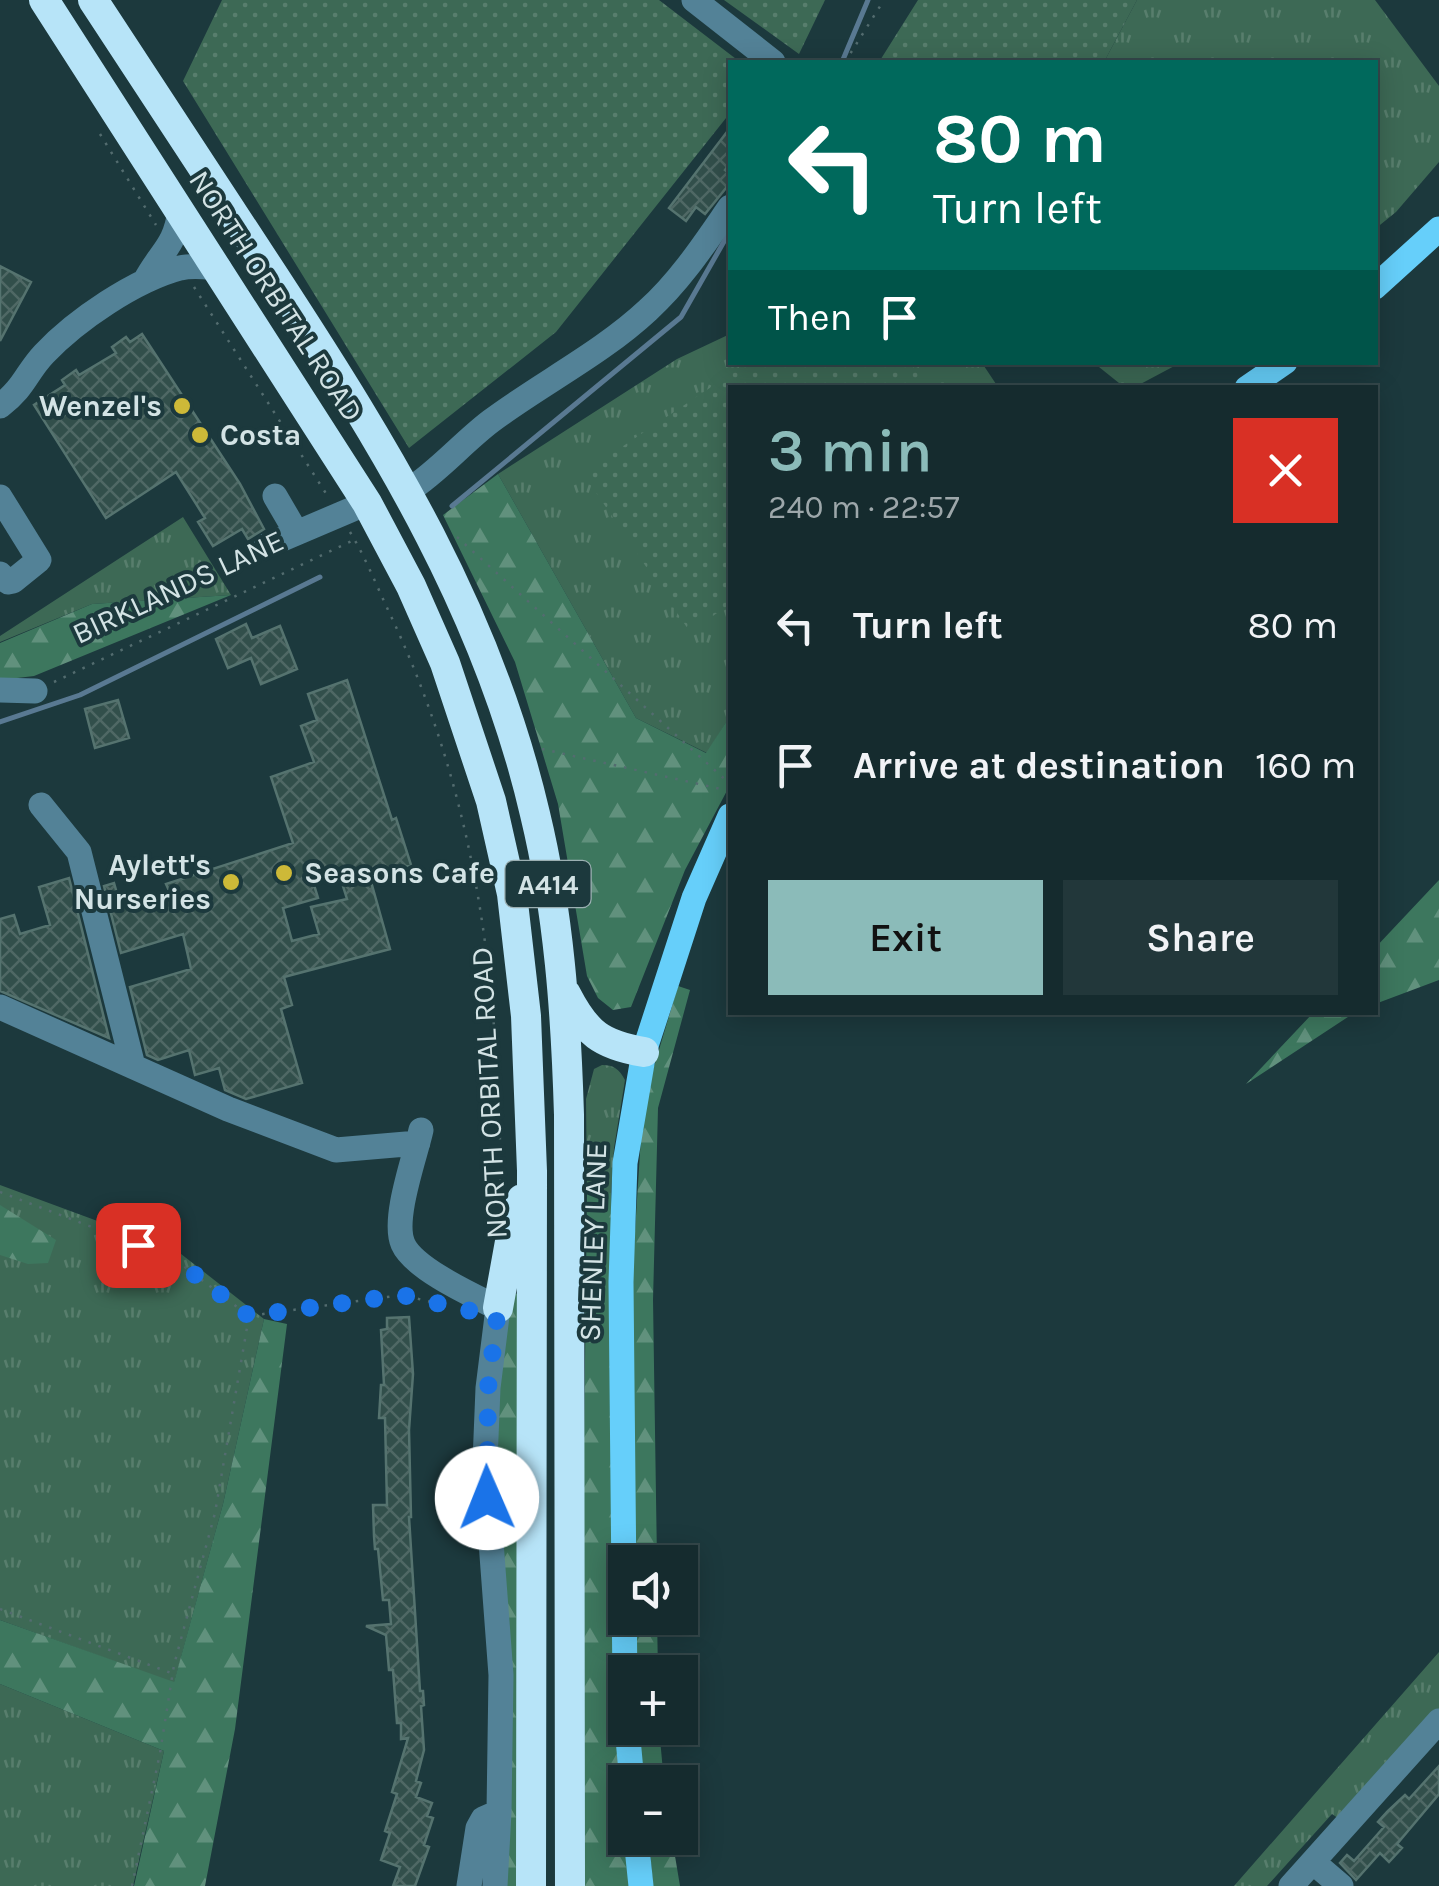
<!DOCTYPE html>
<html lang="en">
<head>
<meta charset="utf-8">
<style>
  :root { --surface:#152b2e; --page:#22373a; --text:#f1f3f6; --muted:#9da7aa; --line:#34474a; --accent:#8bbbb9 }
  body { margin:0; font-family:Karla,sans-serif; background:var(--page); color:var(--text); height:100vh; display:flex; flex-direction:column; font-size:38px; white-space:nowrap }
  * { box-sizing:border-box; margin:0 }
  p { font-size:32px; color:var(--muted) }
  .icon { flex:none; width:55px; height:55px; fill:none; stroke:currentColor; stroke-width:2; stroke-linecap:round; stroke-linejoin:round }
  .map { position:relative; flex:1; overflow:hidden }
  .sheet { position:absolute; left:728px; top:385px; width:650px; height:630px; display:flex; flex-direction:column; background:var(--surface); border-radius:0px; box-shadow:0 5px 25px #0003,0 0 0 2px var(--line) }
  .sheet>* { flex:none }
  .banner { position:absolute; left:728px; top:60px; width:650px; height:305px; border-radius:0px; box-shadow:0 5px 25px #0003,0 0 0 2px var(--line); background:#00695c; color:#fff; overflow:hidden }
  .buttons { position:absolute; left:608px; top:1545px; display:grid; gap:20px }
  .buttons a { display:grid; place-items:center; width:90px; height:90px; border-radius:0px; background:var(--surface); box-shadow:0 5px 25px #0003,0 0 0 2px var(--line); font-size:50px }
  .pin { position:absolute; display:grid; place-items:center; width:85px; height:85px; color:#fff; margin:-42px; border-radius:20px; box-shadow:0 5px 15px #0006 }
  .me { position:absolute; width:110px; margin:-55px; rotate:359deg; stroke-linejoin:round; filter:drop-shadow(0 0 8px #0008) }
  .turn { display:flex; align-items:center; gap:35px; height:210px; padding:0 40px; font-size:45px }
  .turn .icon { width:130px; height:130px; stroke-width:2.5 }
  .turn b { display:block; font-size:70px; line-height:85px }
  .then { display:flex; align-items:center; height:95px; padding:0 40px; background:#0003; gap:20px; font-size:38px }
  .round { display:grid; place-items:center; flex:none; width:105px; height:105px; border-radius:0px; background:var(--page) }
  .head { display:flex; align-items:center; justify-content:space-between; height:170px; padding:0 40px }
  h1 { font-size:60px; font-weight:600; line-height:75px; color:var(--accent) }
  .action { display:flex; gap:20px; margin-top:auto; padding:20px 40px }
  .action a { flex:1; height:115px; border-radius:0px; background:var(--accent); color:#111; font-size:40px; font-weight:600; line-height:115px; text-align:center }
  .action a+a { background:var(--page); color:var(--text) }
  ul { padding:0; list-style:none }
  li { display:flex; align-items:center; gap:30px; height:140px; padding:0 40px }
  li div { flex:1 }
  li b { display:block; font-size:38px }
  li em { font-style:normal }
  .map>svg:first-child { display:block }
</style>
</head>
<body>
<div class="map">
<svg width="1439" height="1886" viewBox="0 0 1439 1886">
  <defs>
    <pattern id="grass-tufts" width="24" height="20" patternUnits="userSpaceOnUse" patternTransform="scale(2.5)"><rect width="24" height="20" fill="#3d6955"/><path d="M3 7l-1-3M5 7V3M7 7l1-3M15 17l-1-3M17 17v-4M19 17l1-3" fill="none" stroke="#587e6d"/></pattern>
    <pattern id="forest-firs" width="22" height="20" patternUnits="userSpaceOnUse" patternTransform="scale(2.5)"><rect width="22" height="20" fill="#3d775e"/><path d="M5 1l3.5 6h-7zM16 11l3.5 6h-7z" fill="#61917d"/></pattern>
    <pattern id="park-dots" width="8" height="8" patternUnits="userSpaceOnUse" patternTransform="scale(2.5)"><rect width="8" height="8" fill="#3d6955"/><path d="M2 2h.1M6 6h.1" fill="none" stroke="#587e6d" stroke-width="1.8" stroke-linecap="round"/></pattern>
    <pattern id="building-cross-hatch" width="8" height="8" patternUnits="userSpaceOnUse" patternTransform="scale(2.5)"><rect width="8" height="8" fill="#324f4b"/><path d="M0 0l8 8M0 8l8-8" fill="none" stroke="#4f6865"/></pattern>
  </defs>
  <rect width="100%" height="100%" fill="#1c393d"/>
  <path fill="url(#grass-tufts)" d="M1137 0H1375L1439 86V162L1396 212 1375 229V62H1104Z
    M730 334V362L982 363 998 387 730 388V716L707 753 636 718 498 474 677 359Z
    M1094 363H1180L1133 388 1124 387Z
    M183 517 231 595 92 604 0 642V636Z
    M602 1065C614 1065 619 1069 625 1080L614 1148 611 1193 587 1194 586 1099 594 1069Z
    M0 1185 176 1250 264 1319 223 1504 174 1683 0 1620Z
    M1439 1652V1712L1342 1821 1332 1814 1267 1886H1234Z
    M0 1684 164 1751 133 1886H0Z"/>
  <path fill="url(#forest-firs)" d="M498 474 636 718 706 753 730 716V785L685 870 631 1007 613 1010 598 998 587 976 558 804 515 662 443 515Z
    M231 595 34 676 0 680V643L92 604Z
    M1439 880V980L1375 1004V948Z
    M678 986 690 990 658 1108 653 1300 657 1562H633L631 1295 641 1137 650 1080Z
    M1313 1013H1354L1246 1084Z
    M611 1193C614 1424 613 1655 629 1886H583L582 1614 587 1194Z
    M0 1205 56 1240 48 1263 28 1264 0 1255Z
    M507 1293 519 1294V1886H506L493 1434Z
    M264 1319 287 1324 235 1729 205 1886H134L164 1751 0 1684V1620L174 1682 223 1504Z
    M634 1618H657L658 1672H635Z
    M639 1728H659L664 1782H643Z
    M649 1838H672L680 1886H653Z"/>
  <path fill="url(#park-dots)" d="M222 0H659L740 62H730V113L556 332 409 448 183 81Z
    M724 0H825L799 54Z
    M918 0H1137L1104 62H879Z
    M747 363H910L926 387 730 388V604L690 632 583 473Z"/>
  <g fill="none" stroke-linecap="round" stroke-linejoin="round">
    <path stroke="#597992" stroke-width="5" d="M842 62 868 0
      M452 506 681 317 730 231
      M0 722 80 695 320 577"/>
  </g>
  <path fill="url(#building-cross-hatch)" stroke="#55736f" stroke-width="2.5" fill-rule="evenodd" d="M730 128V163L725 170 730 174V183L705 214 696 207 686 221 669 208Z
    M0 266 31 282 0 341Z
    M142 334 240 484 264 529 248 539 242 529 213 546 198 522 205 518 176 472 106 518 34 405 65 385 62 380 76 370 79 375 116 353 112 347 126 337 130 342Z
    M246 624 252 638 280 626 297 669 261 684 251 658 228 668 216 639Z
    M347 680 392 820 396 818 411 865 370 878 390 949 284 977 292 1005 281 1009 302 1083 246 1099 225 1090 219 1068 195 1075 189 1050 158 1060 147 1055 130 987 191 969 183 934 121 953 104 886 114 883 118 897 135 892 139 907 172 897 166 884 293 843 271 777 314 762 301 726 317 720 308 694ZM337 867 347 899 311 907 319 934 292 941 283 908 318 898 311 875Z
    M118 700 129 738 95 748 85 709Z
    M69 878 109 1038 0 991V919L14 915 20 934 50 925 39 887Z
    M409 1317 413 1374 409 1430 411 1517H409L420 1691H423L424 1705 421 1706 424 1750 416 1781 421 1783 416 1797 432 1803 427 1816 433 1818 424 1845 429 1847 415 1886H393L400 1867 381 1860 390 1833 385 1831 397 1794 392 1792 408 1738 401 1739V1723H397L393 1670H389L386 1635 366 1626 391 1624 389 1600H383L378 1549H375L374 1536 373 1505H387L385 1418H379L381 1385H384L381 1330 387 1329V1318Z
    M1439 1766V1794L1397 1844 1402 1848 1389 1862 1380 1853 1356 1880 1340 1863 1347 1855 1354 1861 1384 1827 1378 1822 1388 1811 1405 1795 1409 1799Z"/>
  <g fill="none" stroke-linecap="round" stroke-linejoin="round">
    <path stroke="#536c6f" stroke-width="2.5" stroke-dasharray="2.5 8" stroke-linecap="butt" d="M845 62 884 0
      M100 134 156 225
      M194 287 327 495
      M350 532C366 558 377 587 390 614 479 803 498 983 501 1188
      M457 537 730 784
      M54 682 354 540
      M542 749 730 791
      M0 1192 173 1258 249 1316 402 1295 444 1305
      M0 1609 171 1673
      M132 1886 160 1753 174 1665 215 1513 249 1316"/>
    <path stroke="#538297" stroke-width="25" d="M694 0 773 62
      M145 281C161 251 175 247 180 211
      M0 406C25 387 26 373 44 354 76 320 135 280 180 268 193 265 206 267 219 268
      M408 491C439 471 462 443 491 421 542 383 602 353 648 310 681 280 705 243 730 207
      M275 496 296 532
      M0 497 39 560 13 581 8 582 0 574
      M266 546 367 503
      M0 690 35 691
      M41 805 79 852 133 1066
      M0 1007 228 1109 336 1150 418 1143
      M421 1130C415 1157 392 1219 403 1244 414 1269 474 1296 498 1308L488 1388 485 1462 501 1675 499 1812 495 1886
      M1313 1862 1341 1886
      M469 1886 478 1828 483 1819 499 1812
      M1291 1886 1439 1721"/>
    <path stroke="#66cffa" stroke-width="25" d="M1375 287 1439 229
      M1247 388 1285 362
      M625 1687 621 1282 625 1163 644 1052 694 898 730 816
      M627 1728 632 1782
      M636 1838 641 1886"/>
    <path stroke="#b7e4f8" stroke-width="30" d="M44 0 367 503 411 586 445 663 491 801 512 894 526 1016 532 1171 531 1886
      M93 0C154 93 215 186 276 279 388 451 488 612 535 814 559 913 566 1014 569 1115L570 1886
      M566 994C586 1033 601 1045 644 1052
      M498 1308 513 1225 522 1199"/>
  </g>
  <g fill="none" stroke-linecap="round" stroke-linejoin="round">
    <path stroke="#1a73e8" stroke-width="18" stroke-dasharray="0 32.4" d="M138 1245 173 1258 249 1316 402 1295 497 1317 488 1388 487 1498"/>
  </g>
  <g fill="#cdb938" stroke="#1c393d" stroke-width="4">
    <circle cx="182" cy="406" r="10"/>
    <circle cx="200" cy="435" r="10"/>
    <circle cx="284" cy="873" r="10"/>
    <circle cx="231" cy="882" r="10"/>
  </g>
  <g text-anchor="middle" stroke-width="8" stroke-linejoin="round" paint-order="stroke">
    <rect fill="#1c393d" stroke="#9cb0b3" stroke-width="2.5" x="505.5" y="861" width="85" height="46" rx="8"/>
    <g font-size="28" font-weight="bold" fill="#d3e3e5">
      <text x="548" y="894">A414</text>
    </g>
    <g font-size="30" fill="#d3e3e5" stroke="#1c393d">
      <text transform="translate(276 296) rotate(57)" y="10">NORTH ORBITAL ROAD</text>
      <text transform="translate(178 587) rotate(-25)" y="10">BIRKLANDS LANE</text>
      <text transform="translate(489 1093) rotate(-93)" y="10">NORTH ORBITAL ROAD</text>
      <text transform="translate(593 1242) rotate(-88)" y="10">SHENLEY LANE</text>
    </g>
    <g font-size="30" font-weight="bold" fill="#d3e3e5" stroke="#1c393d" text-anchor="end">
      <text x="162" y="416">Wenzel's</text>
      <text x="220" y="445" text-anchor="start">Costa</text>
      <text x="211" y="875">Aylett's<tspan x="211" dy="34">Nurseries</tspan></text>
      <text x="304" y="883" text-anchor="start">Seasons Cafe</text>
    </g>
  </g>
</svg>
<div class="buttons">
<a><svg class="icon" aria-label="sound" viewBox="0 0 24 24"><path d="M4 9h4l5-4v14l-5-4H4zM17 9q2 3 0 6"/></svg></a>
<a>+</a>
<a>−</a>
</div>
<div class="pin" style="left:138px;top:1245px;background:#d93025"><svg class="icon" aria-label="arrive" viewBox="0 0 24 24"><path d="M6 21V4h12l-3 4 3 4H6"/></svg></div>
<svg class="me" style="left:487px;top:1498px" viewBox="-20 -20 40 40"><circle r="19" fill="#fff"/><path d="M0-13L10 11 0 6-10 11z" fill="#1a73e8"/></svg>
<div class="banner">
<div class="turn"><svg class="icon" aria-label="left" viewBox="0 0 24 24"><path d="M17 20v-9H6M10 6l-5 5 5 5"/></svg><div><b>80 m</b>Turn left</div></div>
<div class="then">Then<svg class="icon" aria-label="arrive" viewBox="0 0 24 24"><path d="M6 21V4h12l-3 4 3 4H6"/></svg></div>
</div>
<section class="sheet">
<div class="head"><div><h1>3 min</h1><p>240 m · 22:57</p></div><a class="round" style="background:#d93025;color:#fff"><svg class="icon" aria-label="close" viewBox="0 0 24 24"><path d="M6 6l12 12M18 6L6 18"/></svg></a></div>
<ul>
<li><svg class="icon" aria-label="left" viewBox="0 0 24 24"><path d="M17 20v-9H6M10 6l-5 5 5 5"/></svg><div><b>Turn left</b></div><em>80 m</em></li>
<li><svg class="icon" aria-label="arrive" viewBox="0 0 24 24"><path d="M6 21V4h12l-3 4 3 4H6"/></svg><div><b>Arrive at destination</b></div><em>160 m</em></li>
</ul>
<div class="action"><a>Exit</a><a>Share</a></div>
</section>
</div>
</body>
</html>
